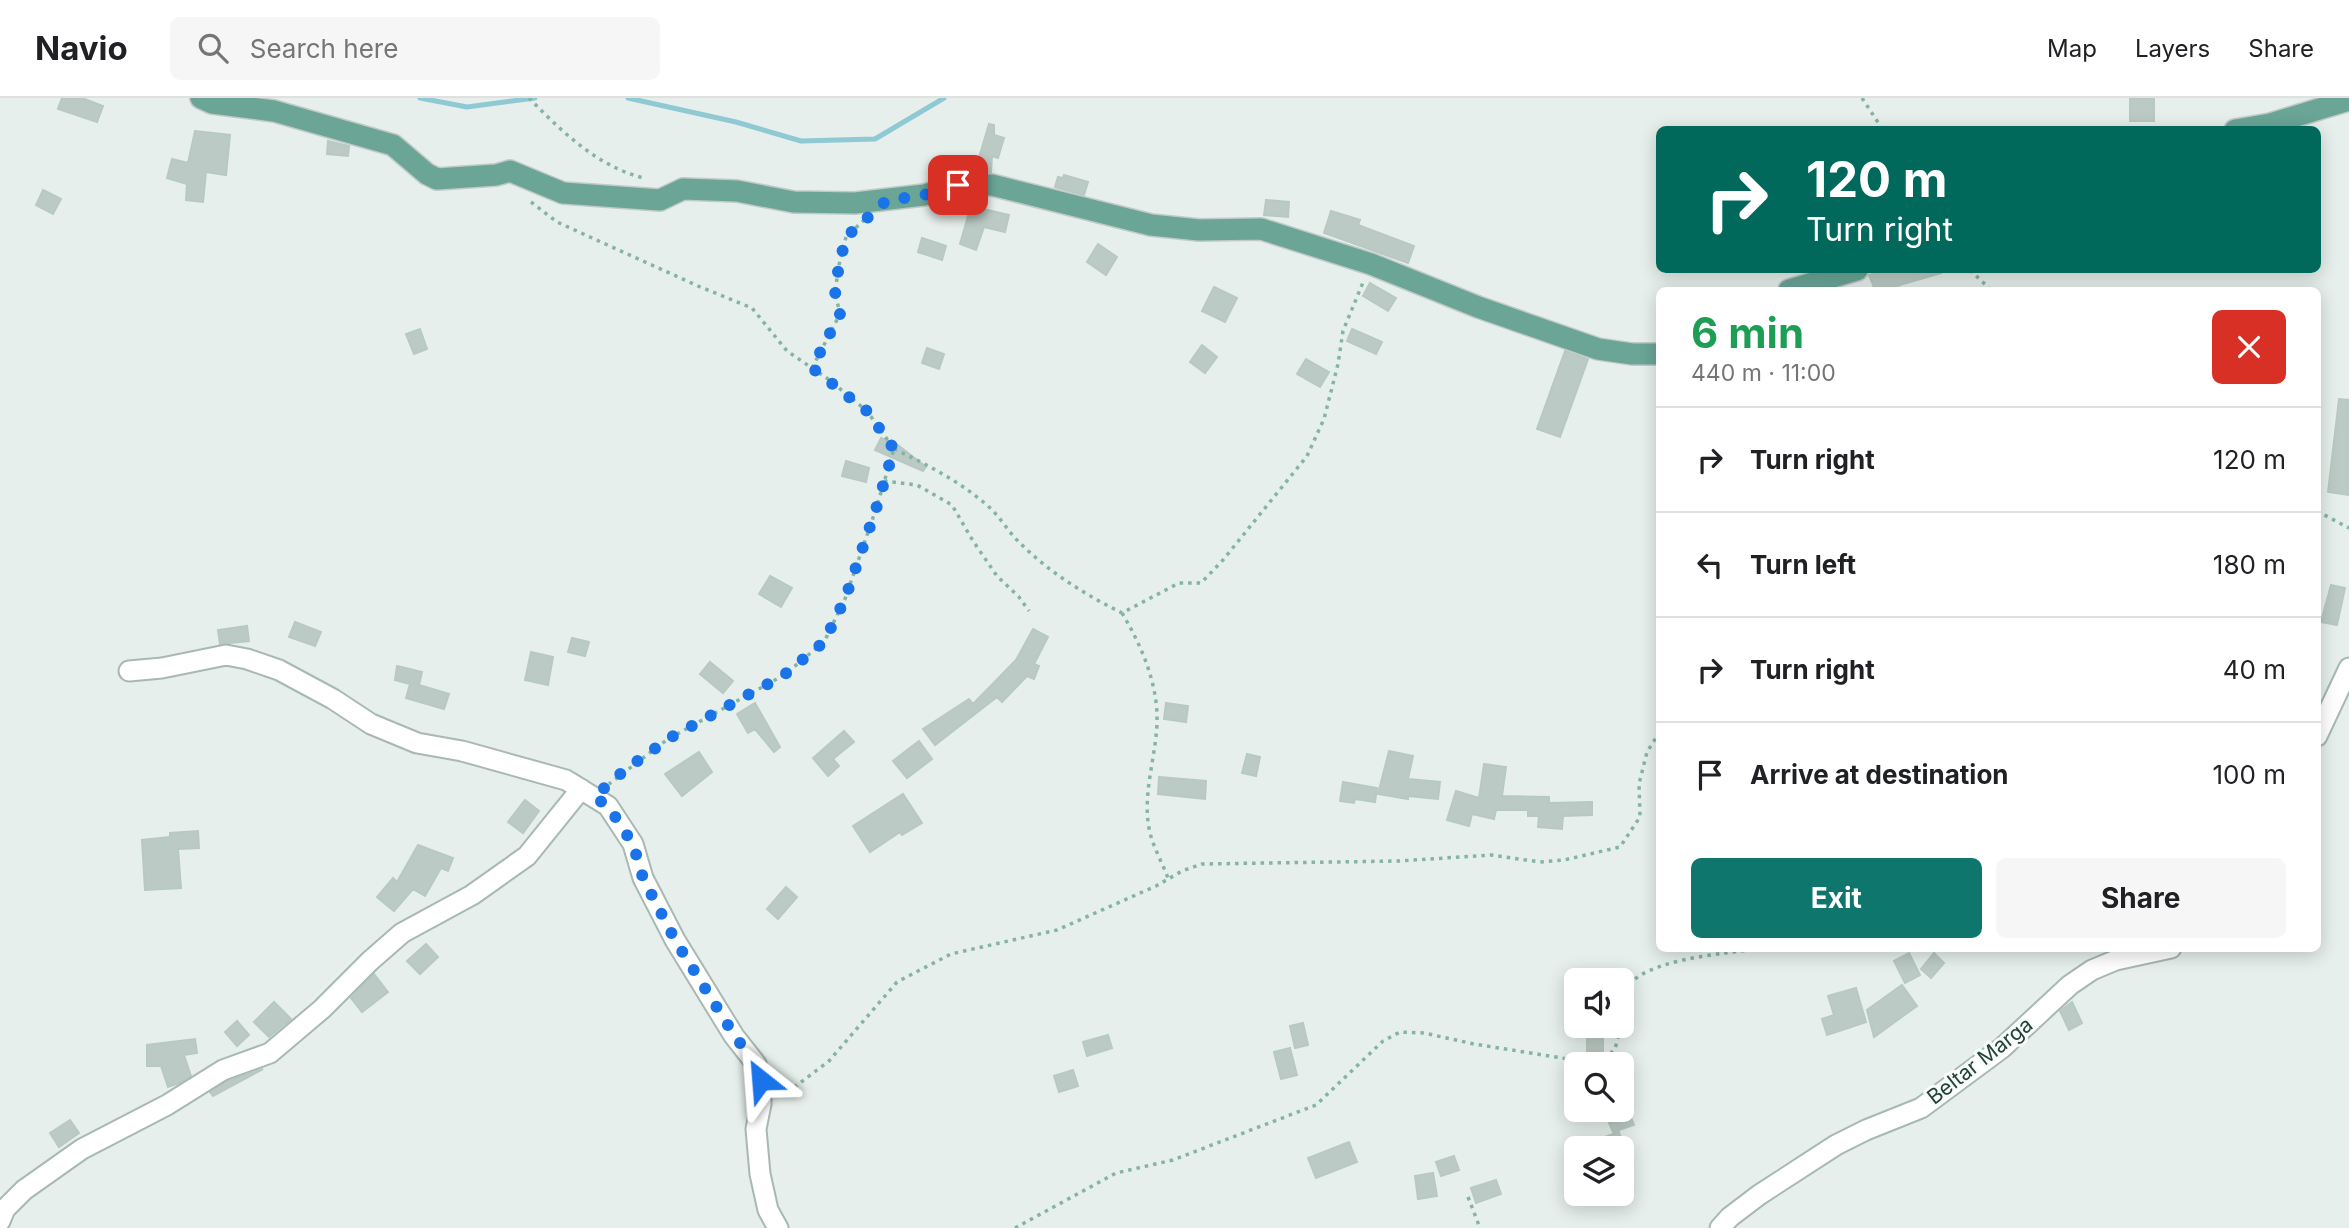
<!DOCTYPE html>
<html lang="en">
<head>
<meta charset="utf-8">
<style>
  :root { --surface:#fff; --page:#f6f6f6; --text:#202124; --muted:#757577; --line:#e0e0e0; --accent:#0f766e }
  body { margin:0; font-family:Inter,sans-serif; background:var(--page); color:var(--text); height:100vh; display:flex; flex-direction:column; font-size:26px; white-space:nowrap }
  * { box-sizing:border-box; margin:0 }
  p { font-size:23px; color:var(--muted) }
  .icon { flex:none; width:38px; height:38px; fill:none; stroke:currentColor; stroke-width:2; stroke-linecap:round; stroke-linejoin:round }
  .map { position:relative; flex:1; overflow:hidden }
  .sheet { position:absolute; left:1656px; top:189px; width:665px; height:665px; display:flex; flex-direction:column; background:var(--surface); border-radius:10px; box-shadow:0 4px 18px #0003 }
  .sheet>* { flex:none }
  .hud { position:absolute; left:1656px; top:28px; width:665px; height:147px; border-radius:10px; box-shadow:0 4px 18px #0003; background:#00695c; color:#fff; overflow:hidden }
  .tools { position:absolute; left:1564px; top:870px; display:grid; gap:14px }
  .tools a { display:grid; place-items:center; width:70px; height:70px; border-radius:10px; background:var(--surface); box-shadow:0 4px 18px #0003; font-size:35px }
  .pin { position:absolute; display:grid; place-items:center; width:60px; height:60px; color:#fff; margin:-30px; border-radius:14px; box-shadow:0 4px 10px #0006 }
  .me { position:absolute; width:77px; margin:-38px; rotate:332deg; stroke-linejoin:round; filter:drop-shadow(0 0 5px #0008) }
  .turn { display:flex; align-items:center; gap:24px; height:147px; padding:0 35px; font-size:32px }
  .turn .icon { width:91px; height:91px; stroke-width:2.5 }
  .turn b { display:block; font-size:49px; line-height:60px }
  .round { display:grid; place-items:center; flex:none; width:74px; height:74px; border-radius:10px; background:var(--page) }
  .overview { display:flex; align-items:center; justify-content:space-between; height:119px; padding:0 35px }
  h1 { font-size:42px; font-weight:700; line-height:52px; color:#1e9e55 }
  .action { display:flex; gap:14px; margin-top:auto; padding:14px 35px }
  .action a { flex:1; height:80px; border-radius:10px; background:var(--accent); color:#fff; font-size:28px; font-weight:700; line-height:80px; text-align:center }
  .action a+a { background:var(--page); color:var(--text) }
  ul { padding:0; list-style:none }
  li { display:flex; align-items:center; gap:21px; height:105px; padding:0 35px; border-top:2px solid var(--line) }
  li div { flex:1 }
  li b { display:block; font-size:26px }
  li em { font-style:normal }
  header { display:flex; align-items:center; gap:42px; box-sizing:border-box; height:98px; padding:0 35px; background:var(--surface); border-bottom:2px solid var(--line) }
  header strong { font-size:33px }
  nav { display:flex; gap:38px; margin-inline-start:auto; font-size:24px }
  .search { width:490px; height:63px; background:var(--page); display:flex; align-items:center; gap:18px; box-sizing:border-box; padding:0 24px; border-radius:10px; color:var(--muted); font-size:26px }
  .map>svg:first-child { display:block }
</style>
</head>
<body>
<header>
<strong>Navio</strong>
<div class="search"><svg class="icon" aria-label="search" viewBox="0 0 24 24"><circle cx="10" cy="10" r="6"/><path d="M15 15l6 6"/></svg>Search here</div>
<nav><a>Map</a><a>Layers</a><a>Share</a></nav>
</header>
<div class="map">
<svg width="2349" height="1130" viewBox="0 0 2349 1130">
  <rect width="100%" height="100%" fill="#e6efeb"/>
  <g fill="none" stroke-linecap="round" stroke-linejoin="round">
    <path stroke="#8ec9d4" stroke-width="5" d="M420 0 467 9 535 0
      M628 0 736 24 801 43 875 41 944 0"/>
  </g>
  <path fill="#bbcac4" stroke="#b8c9c2" stroke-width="2" d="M62 0H82L103 8 97 24 58 11Z
    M2130 0H2154V23H2130Z
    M989 26 994 27V37L1004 40 998 60 992 58 991 74H968L969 62 978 63Z
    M195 33 230 37 226 77 206 74 203 104 186 102 187 86 167 80 172 61 188 65Z
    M328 43 349 48 348 58 327 56Z
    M1064 77 1088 84 1084 97 1055 89 1058 79 1063 80Z
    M43 92 61 101 53 116 36 107Z
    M1266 102 1289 104 1288 119 1264 117Z
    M971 108 1009 117 1005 134 984 129 976 152 960 146Z
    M1331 113 1360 122 1358 127 1414 148 1408 165 1324 135Z
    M922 140 946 148 942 162 918 154Z
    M1098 146 1117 159 1106 177 1087 164Z
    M1883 172H1940L1941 175 1893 189 1894 192H1875L1869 177Z
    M1370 185 1396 200 1388 213 1363 198Z
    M1214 189 1237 200 1225 224 1202 213Z
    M420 231 427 251 414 256 406 236Z
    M1352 231 1382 244 1376 256 1347 243Z
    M1202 247 1217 259 1205 275 1190 264Z
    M927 250 944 256 939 271 922 265Z
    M1565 253 1588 261 1560 339 1537 331Z
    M1306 261 1329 274 1320 289 1297 276Z
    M2339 301 2349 302V397L2328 394Z
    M881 340 898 347 926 369 923 373 875 352Z
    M846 363 869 370 866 384 842 378Z
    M770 478 792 490 781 509 759 496Z
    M2331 487 2345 490 2337 527 2321 524Z
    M295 524 321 534 315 548 289 539Z
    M247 528 249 543 220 546 218 532Z
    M1033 531 1048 539 1034 566 1039 568 1034 581 1027 578 1002 604 997 599 935 647 923 631 969 601 973 606 1016 562Z
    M572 540 589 544 585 558 568 554Z
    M531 554 553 559 548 587 525 582Z
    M710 564 733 583 723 595 700 576Z
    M397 568 422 574 419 587 449 596 444 611 406 600 410 586 395 582Z
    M755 605 780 649 774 654 755 631 748 635 737 616Z
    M1166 605 1188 608 1186 624 1164 621Z
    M844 633 854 644 833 661 839 668 828 678 813 660Z
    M919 643 932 661 907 680 893 663Z
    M1389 653 1413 658 1408 681 1440 684 1438 701 1408 698V701L1378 696Z
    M699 654 712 674 682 698 665 676Z
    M1247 656 1260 659 1256 678 1242 675Z
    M1484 666 1506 669 1502 698 1549 699V705L1592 704V717L1563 718 1562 731 1538 729 1539 718H1528V712H1496L1494 721 1472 716 1469 728 1447 722 1456 693 1479 700Z
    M1159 679 1206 683 1205 701 1158 696Z
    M1343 684 1377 690 1375 704 1355 701 1354 705 1340 703Z
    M903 696 922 725 902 737 900 734 870 754 853 728Z
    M525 702 539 713 523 735 508 724Z
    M198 733 199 750 178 751 181 790 145 792 142 742 170 739V735Z
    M418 747 453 760 448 773 441 770 425 798 413 791 394 813 377 799 393 780 397 784Z
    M786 789 797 799 778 821 767 811Z
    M426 846 438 859 420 876 407 863Z
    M1909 855 1920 877 1905 885 1894 863Z
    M1934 855 1944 865 1931 880 1921 871Z
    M374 876 388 894 362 914 351 900Z
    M1902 887 1917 908 1874 939 1867 912Z
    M1856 890 1866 924 1827 937 1822 921 1834 917 1828 898Z
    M274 904 291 921 269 939 254 924Z
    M2072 904 2082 925 2069 932 2060 913Z
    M237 923 249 937 237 948 225 934Z
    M1303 925 1308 947 1295 950 1290 928Z
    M1587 929H1603V953H1587Z
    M1108 937 1112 950 1087 958 1083 944Z
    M195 941 197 955 184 957 191 978 179 985 168 989 161 968H147V947Z
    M1290 950 1297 977 1281 981 1274 954Z
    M263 971 213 998 210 994 228 983Z
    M1073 972 1078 988 1059 994 1054 978Z
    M1628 1012 1634 1027 1613 1034 1607 1020Z
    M70 1022 79 1035 59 1049 50 1035Z
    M1619 1034 1624 1050H1608L1605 1039Z
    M1349 1044 1357 1064 1316 1080 1308 1060Z
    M1454 1058 1459 1072 1441 1078 1436 1064Z
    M1433 1075 1437 1098 1418 1101 1415 1078Z
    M1496 1082 1501 1096 1476 1105 1471 1090Z"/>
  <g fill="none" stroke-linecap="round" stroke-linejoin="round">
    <defs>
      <path id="minor" d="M129 573 162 570 226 557 247 561 279 572 333 601 371 626 417 645 462 653 566 682 608 708 633 746 643 780 675 842 734 938 756 966 761 982V1006L756 1031 760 1076 768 1112 778 1130
        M2317 638 2349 570
        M0 1123 5 1111 24 1092 82 1051 167 1007 223 972 270 955 322 911 370 863 402 835 472 797 527 758 581 691
        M1720 1130 1730 1119 1759 1097 1836 1047 1866 1032 1921 1010 2002 950 2070 887 2092 872 2116 862 2171 850"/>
      <path id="primary" d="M201 0 212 5 274 13 393 47 427 76 437 81 496 77 510 73 563 95 660 102 683 91 737 93 794 104 855 105 924 97 958 87H992L1151 127 1199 132 1261 131 1371 166 1478 209 1598 251 1632 256H1659
        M2235 32 2270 26 2349 2
        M1789 192 1857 172"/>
    </defs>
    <use href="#minor" stroke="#a8b8b2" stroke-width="23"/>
    <use href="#primary" stroke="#c2cac8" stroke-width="24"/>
    <path stroke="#86b3a5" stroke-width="3.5" stroke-dasharray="3.5 5" stroke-linecap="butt" d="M529 0C561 33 598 69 644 80
      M1862 0 1883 32
      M531 104 557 124 698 188 752 210 787 253 828 281 867 313 894 351 876 411 845 501 824 544 784 577 668 641 609 686
      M1970 172 1991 192
      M812 270 840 216 835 194 839 167 846 139 863 123
      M894 351C928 367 961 384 989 409 1001 420 1009 435 1021 446 1050 475 1086 497 1122 515L1179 485H1201L1223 462 1307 358 1324 321 1338 266 1343 233 1364 182
      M884 383 917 387 952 407 973 443 997 478 1019 499 1029 513
      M2317 413 2349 430
      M1122 515C1140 545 1156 581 1157 617 1158 654 1142 692 1149 730 1152 747 1162 764 1168 780
      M1622 902C1626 860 1729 856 1762 850
      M779 997 796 988 829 963 897 884 918 873 951 856 1057 832 1156 788 1182 773 1202 766 1399 763 1491 757 1540 764 1564 762 1620 749 1640 719 1639 686 1647 654 1659 635
      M1468 1099 1480 1130
      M1015 1130 1116 1075 1173 1062 1316 1007 1383 943 1400 934 1424 935 1474 946 1587 964 1604 962 1615 951 1621 928"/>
    <use href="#minor" stroke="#fff" stroke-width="19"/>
    <use href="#primary" stroke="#6aa596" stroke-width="21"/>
  </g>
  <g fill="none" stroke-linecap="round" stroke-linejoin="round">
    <path stroke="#1a73e8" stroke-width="12" stroke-dasharray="0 21.6" d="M761 982 756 966 734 937 675 842 643 780 633 746 608 708 594 699 625 672 668 641 784 577 824 544 845 501 876 411 894 351 867 313 812 270 840 216 835 194 839 167 846 139 886 103 924 97 958 87"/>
  </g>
  <g text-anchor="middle" stroke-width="6" stroke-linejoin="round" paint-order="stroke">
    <g font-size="21" fill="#24423a" stroke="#f7fbf9">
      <text transform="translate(1980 963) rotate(-38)" y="7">Beltar Marga</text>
    </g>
  </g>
</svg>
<div class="tools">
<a><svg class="icon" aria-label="sound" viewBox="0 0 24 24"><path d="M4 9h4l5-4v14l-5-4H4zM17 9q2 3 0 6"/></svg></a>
<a><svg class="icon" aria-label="search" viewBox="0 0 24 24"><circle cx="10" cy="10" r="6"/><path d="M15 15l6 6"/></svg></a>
<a><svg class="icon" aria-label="layers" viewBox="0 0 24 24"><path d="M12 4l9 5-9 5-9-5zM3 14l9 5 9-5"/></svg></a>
</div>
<div class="pin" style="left:958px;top:87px;background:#d93025"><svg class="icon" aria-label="arrive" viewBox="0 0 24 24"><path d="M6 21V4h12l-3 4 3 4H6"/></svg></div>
<svg class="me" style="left:761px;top:982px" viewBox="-20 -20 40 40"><path d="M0-17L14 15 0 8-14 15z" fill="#1a73e8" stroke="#fff" stroke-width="4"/></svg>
<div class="hud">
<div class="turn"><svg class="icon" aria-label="right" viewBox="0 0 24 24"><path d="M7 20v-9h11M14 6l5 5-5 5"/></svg><div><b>120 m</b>Turn right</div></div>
</div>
<section class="sheet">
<div class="overview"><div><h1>6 min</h1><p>440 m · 11:00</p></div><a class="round" style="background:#d93025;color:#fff"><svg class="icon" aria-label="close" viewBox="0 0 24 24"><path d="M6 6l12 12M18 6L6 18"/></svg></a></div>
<ul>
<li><svg class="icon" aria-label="right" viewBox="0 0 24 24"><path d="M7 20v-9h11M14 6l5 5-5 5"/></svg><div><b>Turn right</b></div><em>120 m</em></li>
<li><svg class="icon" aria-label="left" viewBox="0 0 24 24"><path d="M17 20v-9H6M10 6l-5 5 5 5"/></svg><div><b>Turn left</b></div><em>180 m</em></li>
<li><svg class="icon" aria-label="right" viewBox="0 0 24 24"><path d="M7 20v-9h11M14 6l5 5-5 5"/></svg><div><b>Turn right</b></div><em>40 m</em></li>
<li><svg class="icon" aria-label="arrive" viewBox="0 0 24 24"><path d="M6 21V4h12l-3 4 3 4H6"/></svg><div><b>Arrive at destination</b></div><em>100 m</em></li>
</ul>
<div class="action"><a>Exit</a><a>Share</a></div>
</section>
</div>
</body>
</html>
